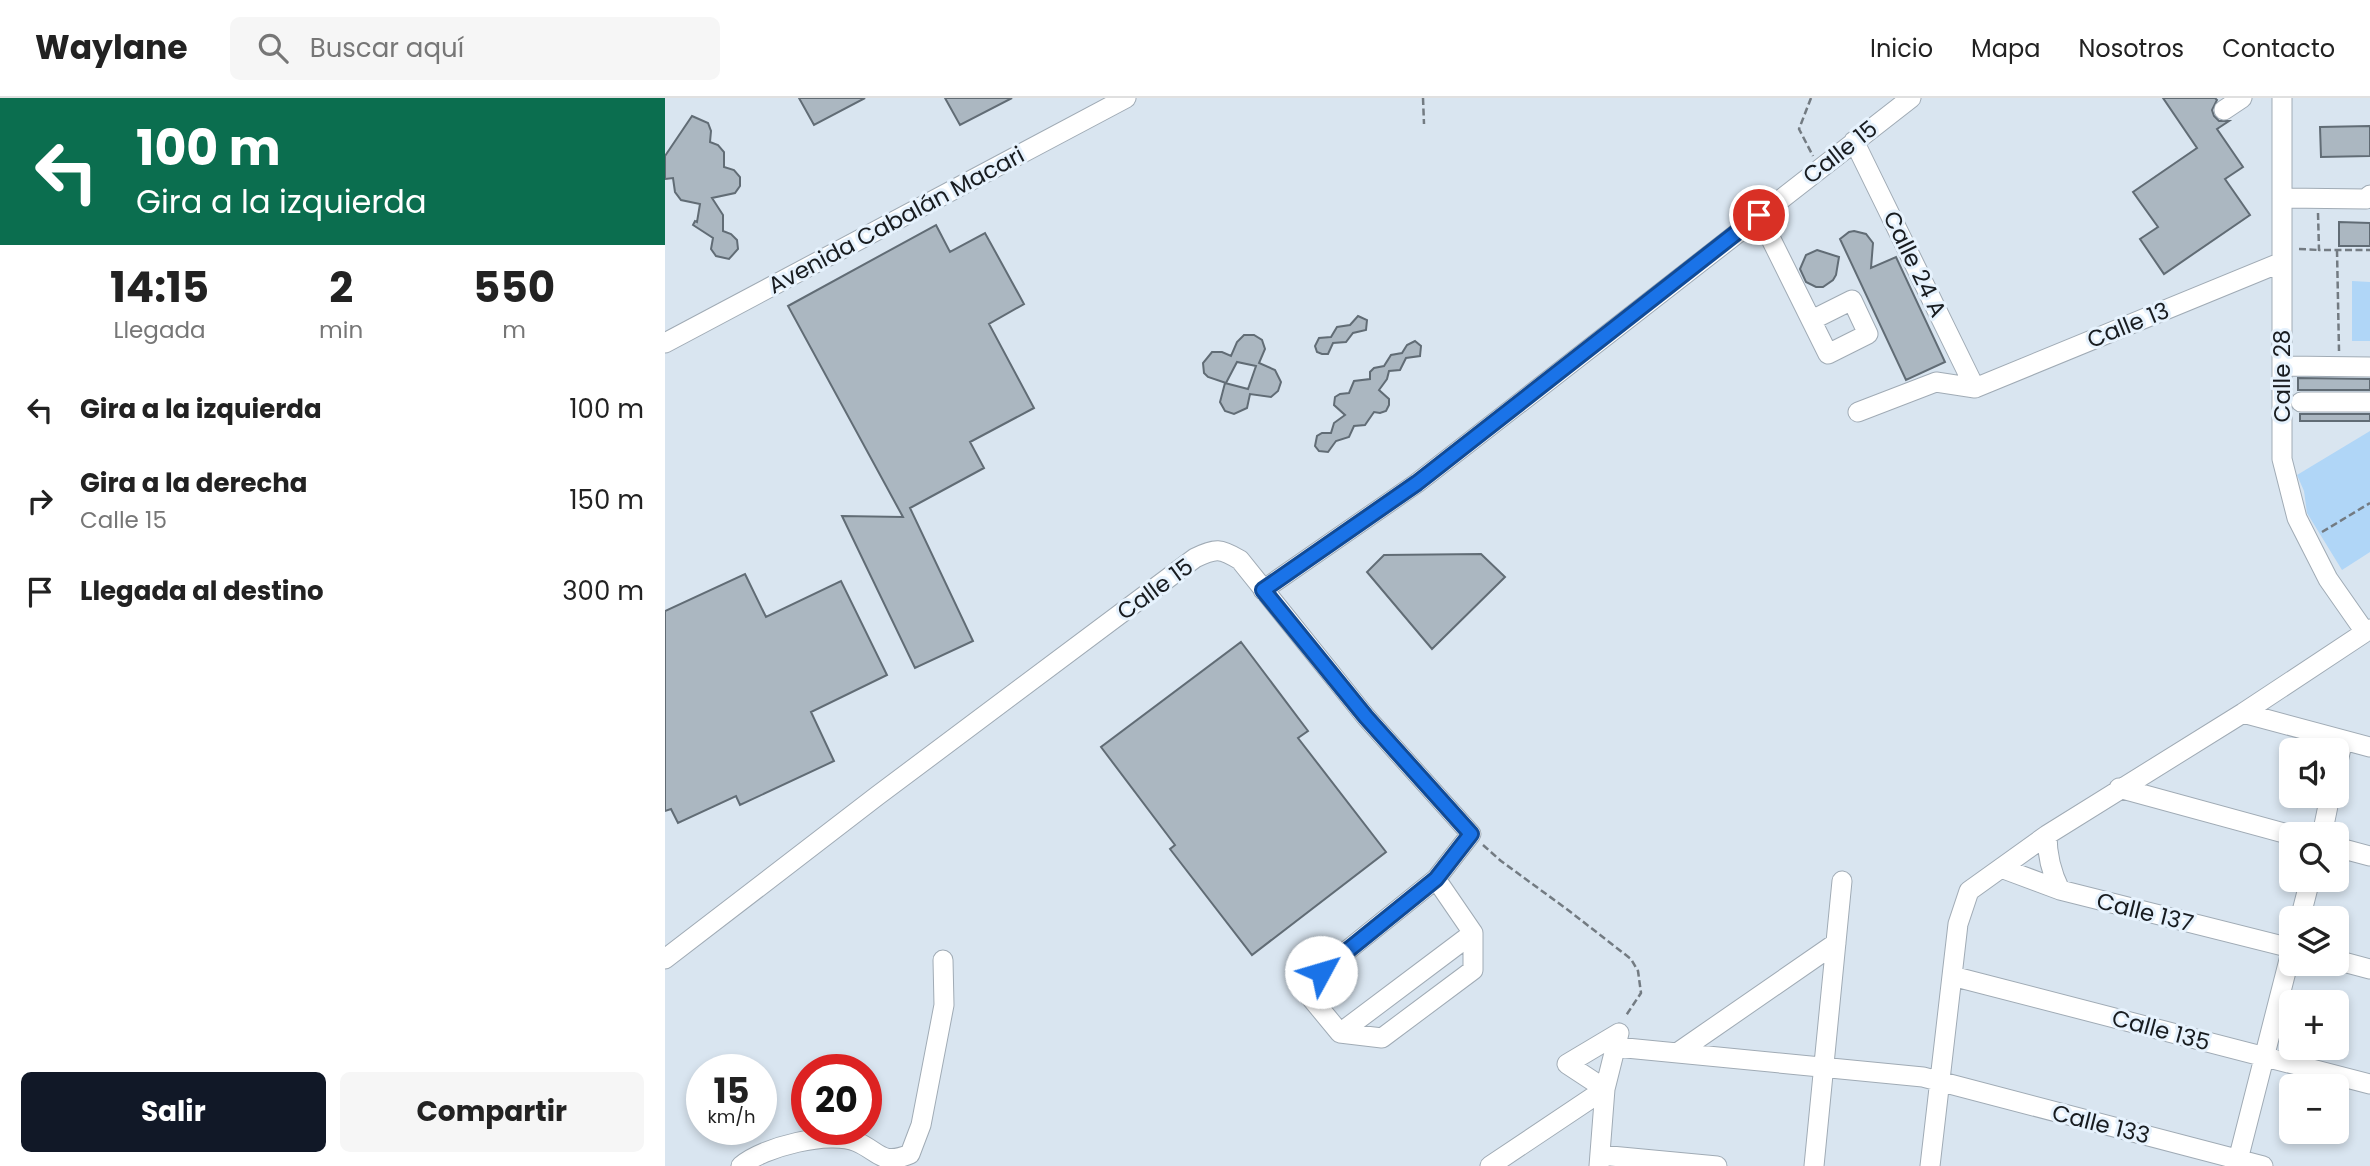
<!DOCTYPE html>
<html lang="es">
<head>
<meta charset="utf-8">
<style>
  :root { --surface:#fff; --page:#f6f6f6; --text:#222; --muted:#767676; --line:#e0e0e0; --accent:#111827 }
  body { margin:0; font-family:Poppins,sans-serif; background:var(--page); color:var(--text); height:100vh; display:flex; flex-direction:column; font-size:26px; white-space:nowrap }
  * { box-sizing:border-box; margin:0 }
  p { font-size:23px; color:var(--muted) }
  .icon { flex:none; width:38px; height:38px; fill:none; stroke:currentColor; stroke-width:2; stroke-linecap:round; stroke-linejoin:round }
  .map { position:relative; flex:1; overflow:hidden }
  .side { display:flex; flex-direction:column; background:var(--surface); width:665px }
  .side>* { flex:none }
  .guide { background:#0b6e4f; color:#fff; overflow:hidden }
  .controls { position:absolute; left:1614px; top:640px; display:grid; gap:14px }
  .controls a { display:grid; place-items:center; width:70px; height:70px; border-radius:10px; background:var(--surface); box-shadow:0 4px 10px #0003; font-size:35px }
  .speed { position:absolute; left:21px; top:956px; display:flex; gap:14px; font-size:35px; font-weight:700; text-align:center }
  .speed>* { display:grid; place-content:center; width:91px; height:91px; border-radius:50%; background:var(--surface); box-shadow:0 4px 10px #0003; line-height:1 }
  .speed small { font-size:18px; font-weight:400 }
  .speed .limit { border:10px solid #d22; background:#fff; color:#111 }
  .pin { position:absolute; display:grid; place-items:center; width:60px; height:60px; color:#fff; margin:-30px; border:4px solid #fff; border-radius:50%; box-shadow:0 2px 7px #0007 }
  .me { position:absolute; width:77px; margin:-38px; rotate:51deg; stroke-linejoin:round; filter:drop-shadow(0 0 5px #0008) }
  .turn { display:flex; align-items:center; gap:24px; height:147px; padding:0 21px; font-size:32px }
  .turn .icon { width:91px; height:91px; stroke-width:2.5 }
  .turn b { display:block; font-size:49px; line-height:60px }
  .eta { display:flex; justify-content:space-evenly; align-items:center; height:119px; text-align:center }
  .eta b { font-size:42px; font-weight:700; line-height:49px }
  .primary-button { display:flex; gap:14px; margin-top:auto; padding:14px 21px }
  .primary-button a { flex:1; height:80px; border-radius:10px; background:var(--accent); color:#fff; font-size:28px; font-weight:700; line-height:80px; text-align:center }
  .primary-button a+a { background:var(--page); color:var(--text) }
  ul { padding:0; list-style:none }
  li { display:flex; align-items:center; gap:21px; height:91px; padding:0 21px }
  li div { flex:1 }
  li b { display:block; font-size:26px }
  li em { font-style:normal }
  header { display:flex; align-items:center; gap:42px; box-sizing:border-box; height:98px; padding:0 35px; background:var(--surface); border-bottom:2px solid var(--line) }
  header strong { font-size:33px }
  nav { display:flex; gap:38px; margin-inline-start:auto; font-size:24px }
  .search { width:490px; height:63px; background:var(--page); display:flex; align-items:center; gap:18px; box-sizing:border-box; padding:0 24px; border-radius:10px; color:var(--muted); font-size:26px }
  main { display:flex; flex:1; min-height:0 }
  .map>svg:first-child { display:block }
</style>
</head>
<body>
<header>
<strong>Waylane</strong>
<div class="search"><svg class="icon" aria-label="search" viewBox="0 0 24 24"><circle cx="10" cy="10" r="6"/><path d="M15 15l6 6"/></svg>Buscar aquí</div>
<nav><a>Inicio</a><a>Mapa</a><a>Nosotros</a><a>Contacto</a></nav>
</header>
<main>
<section class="side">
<div class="guide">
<div class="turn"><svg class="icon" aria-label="left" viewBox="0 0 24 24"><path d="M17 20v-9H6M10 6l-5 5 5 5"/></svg><div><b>100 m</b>Gira a la izquierda</div></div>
</div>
<div class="eta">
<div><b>14:15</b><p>Llegada</p></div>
<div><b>2</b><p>min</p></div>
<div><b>550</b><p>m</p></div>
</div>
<ul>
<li><svg class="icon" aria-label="left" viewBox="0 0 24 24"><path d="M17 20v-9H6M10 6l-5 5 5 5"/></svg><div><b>Gira a la izquierda</b></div><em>100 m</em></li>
<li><svg class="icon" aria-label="right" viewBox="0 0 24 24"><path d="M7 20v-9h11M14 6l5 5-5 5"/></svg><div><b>Gira a la derecha</b><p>Calle 15</p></div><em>150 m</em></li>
<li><svg class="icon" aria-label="arrive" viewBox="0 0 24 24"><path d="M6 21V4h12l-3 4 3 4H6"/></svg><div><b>Llegada al destino</b></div><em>300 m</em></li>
</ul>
<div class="primary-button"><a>Salir</a><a>Compartir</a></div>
</section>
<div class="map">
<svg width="1705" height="1068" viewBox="0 0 1705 1068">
  <rect width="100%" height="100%" fill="#d9e5f0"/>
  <path fill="#b0d6f7" d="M1687 183 1705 184V243H1687Z
    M1705 333V454L1677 472 1642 415 1639 393 1632 377Z"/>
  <path fill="#abb7c1" stroke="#616c75" stroke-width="2" d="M134 0H200L149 27Z
    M280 0H347L295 27Z
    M1498 0H1550L1552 2 1547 12 1549 18 1554 23H1564L1552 31 1578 69 1560 81 1585 117 1499 176 1475 141 1493 129 1468 94 1532 50Z
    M27 18 43 25 46 33 45 44 53 47 59 54V69L69 72 75 79V88L70 95 47 100 58 117V133L66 136 72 142 73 151 64 161 51 158 46 151 48 140 28 127 30 123 32 124 35 106 16 102 10 94 8 80 0 81V58Z
    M1705 28V58L1656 59 1655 29Z
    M1674 124 1705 125V148H1674Z
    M271 127 285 154 320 135 359 206 324 226 369 310 305 344 319 370 245 410 308 543 250 570 177 418 238 419 123 208Z
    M1189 133 1201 136 1208 145 1206 170 1231 159 1280 264 1241 282 1175 141 1184 134Z
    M1152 152 1174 159 1171 177 1168 182 1158 189H1151L1141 184 1135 171 1141 157Z
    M693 218 702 222 701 232 688 235 681 244 668 245 663 256H657L652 254 650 248 654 240 666 239 672 229 685 227Z
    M579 237H589L597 242 600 251 594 265 610 272 616 284 613 293 606 299 585 296 582 310 569 316 560 313 555 304 560 285 583 291 591 268 572 264 561 285 543 279 539 275 538 265 547 254H557L566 258 572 244Z
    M750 243 756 248 755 258 741 260 735 272 724 273 722 281 714 292 724 301V307L721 313 715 315 709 314 700 327 689 328 684 339 671 343 663 354 654 353 650 348 652 338 657 335H666L669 325 680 317 669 307 670 299 675 296 684 295 689 283 705 281V274L709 270 719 268 726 257 737 255 742 247Z
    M1633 280 1705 281V292H1633Z
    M1635 316H1705V323H1635Z
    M816 456 840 479 767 551 702 474 719 457Z
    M80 476 101 519 176 483 222 577 146 614 169 663 75 707 71 698 13 725 6 711 0 713V513Z
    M576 544 643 633 633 640 721 754 587 857 505 751 510 747 436 649Z"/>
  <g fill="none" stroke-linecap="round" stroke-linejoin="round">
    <defs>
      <path id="minor" d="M1617 0V361L1632 420 1663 481 1700 534
        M1559 12 1577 0
        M1189 43 1310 290
        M1617 100 1701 101 1705 97
        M1094 117 1163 256 1203 236 1187 202 1147 222
        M0 245 461 0
        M1617 268 1705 269
        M1310 290 1617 164
        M1636 304H1705
        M1193 314 1271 284 1310 290
        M598 492 752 385 1246 0
        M1578 615 1705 649
        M1671 672 1678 642
        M1454 690 1626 737
        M1382 737C1382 758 1386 774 1395 792
        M1657 737 1665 698
        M1671 749 1705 758
        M1336 770 1395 792 1626 850
        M1635 821 1645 782
        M0 861 212 698 530 460C551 450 555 450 575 462L701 619 806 736 771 781 637 889 675 935 717 940 808 872V835L771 781
        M1671 862 1705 871
        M1287 878 1705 986
        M675 935 808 835
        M951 949 1258 979 1598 1068
        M1012 955 1171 845
        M940 991 902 966 954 935
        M935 1057 1052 1068
        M1573 1062 1626 854
        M76 1068C98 1049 165 1032 192 1044 215 1054 216 1068 245 1056L256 1027 279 907 278 862
        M825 1068 940 991
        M934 1068 940 991 954 935
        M1149 1068 1177 783
        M1265 1068 1293 826 1304 793 1382 737 1578 615 1705 531"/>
    </defs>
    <use href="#minor" stroke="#a0abb5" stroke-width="21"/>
    <path stroke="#737b82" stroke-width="2.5" stroke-dasharray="7 3.5" stroke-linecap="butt" d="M758 0 759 26
      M1146 0 1134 31 1148 58
      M1653 115 1654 152H1705
      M1634 151 1654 152
      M1672 152 1674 253
      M1657 434 1705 405
      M818 747 836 763 903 812 966 861 973 873 976 895 960 919"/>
    <use href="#minor" stroke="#fff" stroke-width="19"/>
  </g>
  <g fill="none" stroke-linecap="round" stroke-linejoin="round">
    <defs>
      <path id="route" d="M656 874 771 781 806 736 701 619 598 492 752 385 1094 117"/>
    </defs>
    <use href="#route" stroke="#114b97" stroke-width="18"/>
    <use href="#route" stroke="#1a73e8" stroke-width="12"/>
  </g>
  <g text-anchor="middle" stroke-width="6" stroke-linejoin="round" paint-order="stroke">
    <g font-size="23" fill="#181c20" stroke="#e6f2fd">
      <text transform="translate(1175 54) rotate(-38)" y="8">Calle 15</text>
      <text transform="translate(231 122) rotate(-28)" y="8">Avenida Cabalán Macari</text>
      <text transform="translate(1250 166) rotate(64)" y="8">Calle 24 A</text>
      <text transform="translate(1463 227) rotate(-22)" y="8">Calle 13</text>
      <text transform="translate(1617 278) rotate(-90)" y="8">Calle 28</text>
      <text transform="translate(490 491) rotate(-36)" y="8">Calle 15</text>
      <text transform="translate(1480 814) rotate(14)" y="8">Calle 137</text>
      <text transform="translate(1496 932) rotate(15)" y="8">Calle 135</text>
      <text transform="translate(1436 1026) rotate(14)" y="8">Calle 133</text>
    </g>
  </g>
</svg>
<div class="controls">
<a><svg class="icon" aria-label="sound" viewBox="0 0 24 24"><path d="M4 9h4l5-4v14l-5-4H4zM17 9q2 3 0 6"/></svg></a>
<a><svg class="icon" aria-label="search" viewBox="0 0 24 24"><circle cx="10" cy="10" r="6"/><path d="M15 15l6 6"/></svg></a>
<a><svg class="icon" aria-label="layers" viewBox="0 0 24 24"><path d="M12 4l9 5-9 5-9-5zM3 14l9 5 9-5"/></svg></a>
<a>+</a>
<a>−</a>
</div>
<div class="speed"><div>15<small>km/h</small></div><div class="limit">20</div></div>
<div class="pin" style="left:1094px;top:117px;background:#d93025"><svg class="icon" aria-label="arrive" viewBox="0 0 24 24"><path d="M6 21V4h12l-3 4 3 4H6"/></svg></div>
<svg class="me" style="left:656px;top:874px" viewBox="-20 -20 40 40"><circle r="19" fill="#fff"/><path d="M0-13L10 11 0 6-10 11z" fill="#1a73e8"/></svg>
</div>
</main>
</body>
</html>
